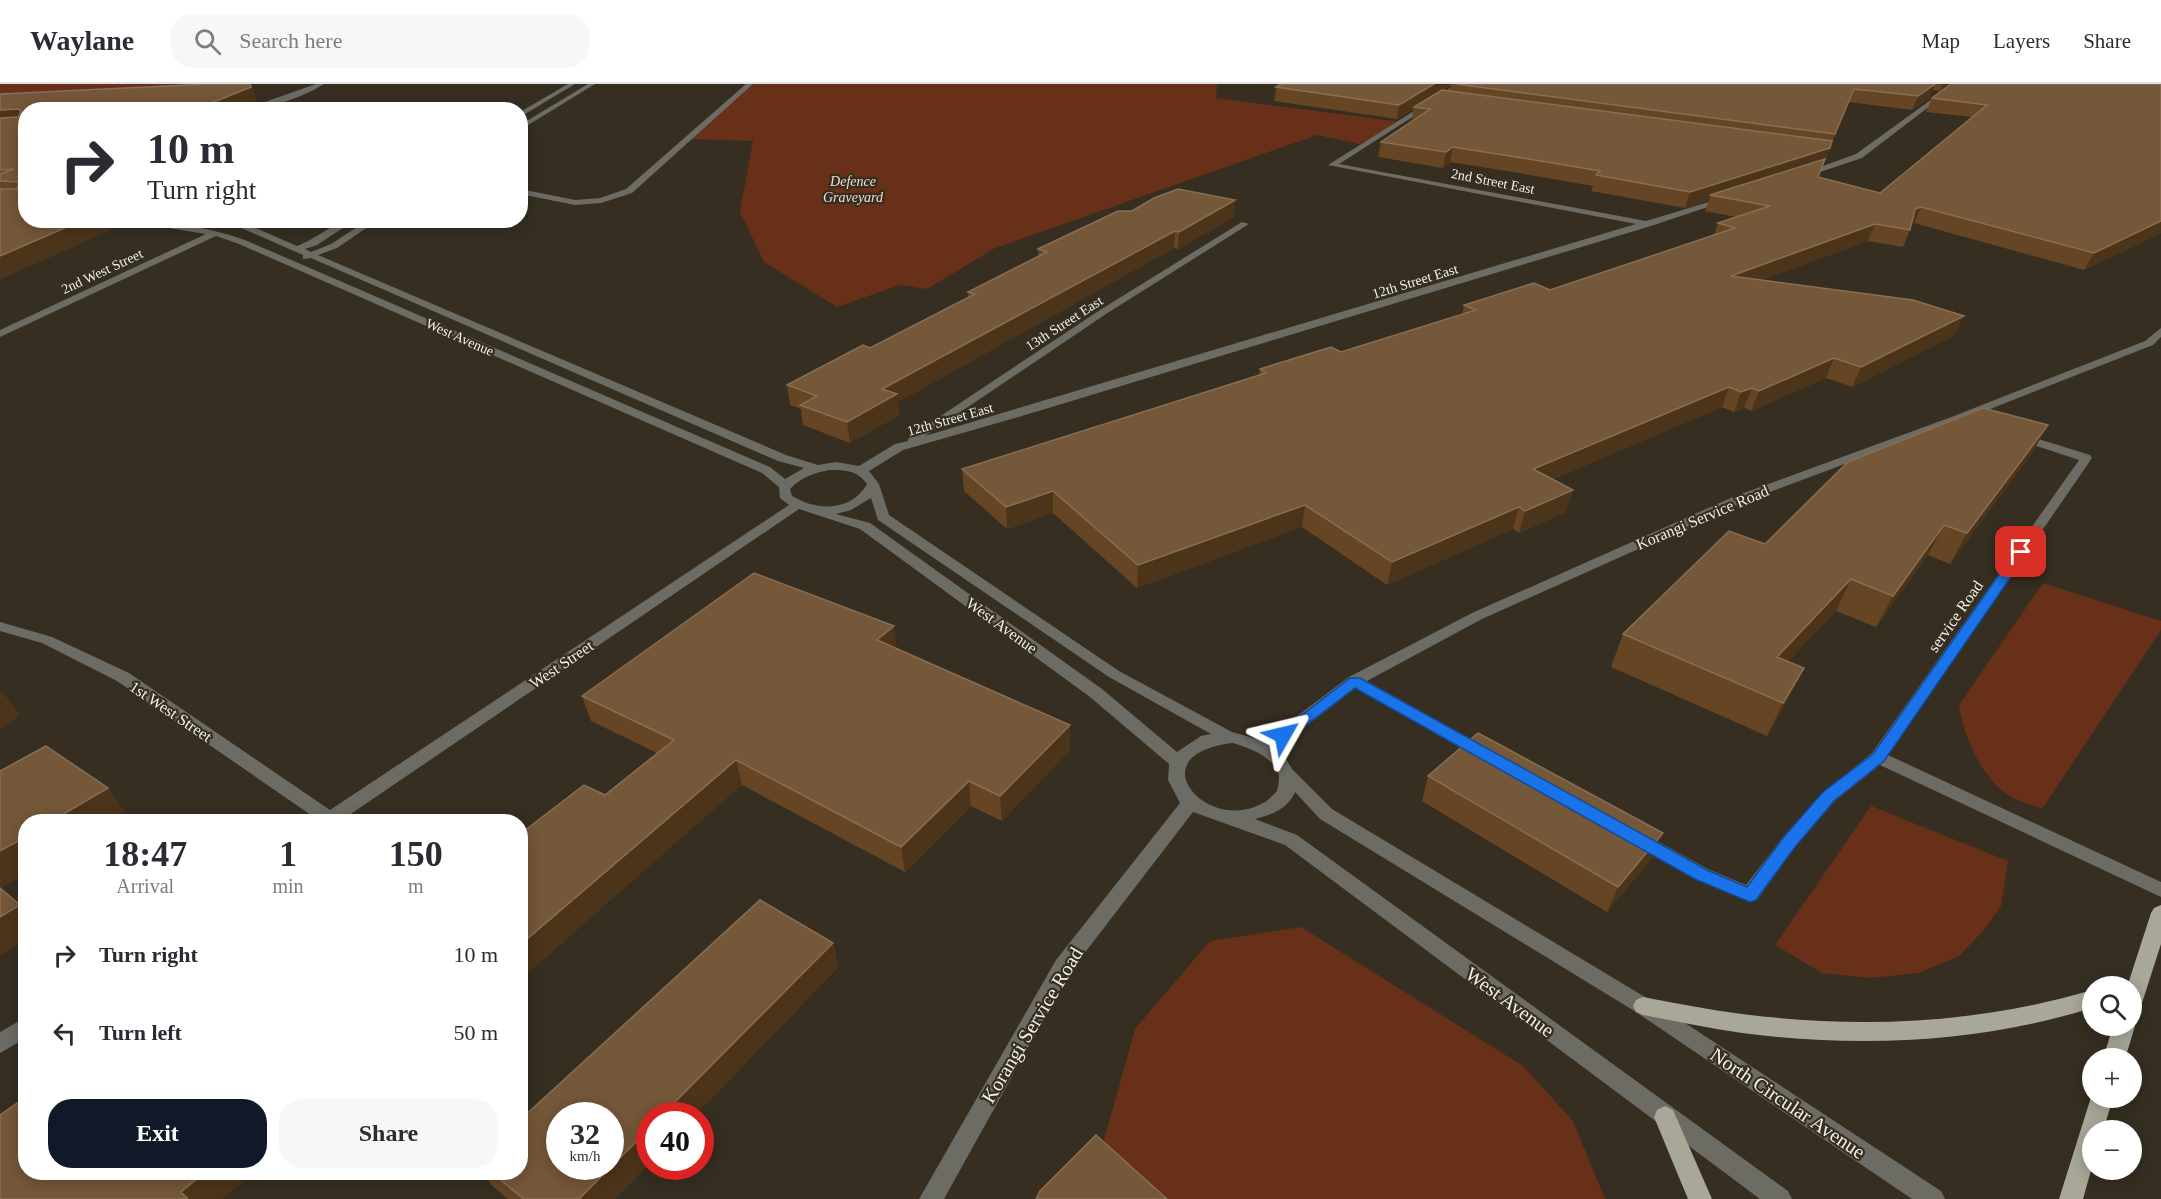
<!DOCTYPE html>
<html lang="en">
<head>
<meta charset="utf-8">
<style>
  :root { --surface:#fff; --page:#f7f7f7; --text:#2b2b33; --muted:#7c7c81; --line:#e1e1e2; --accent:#111827 }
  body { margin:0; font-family:Georgia,serif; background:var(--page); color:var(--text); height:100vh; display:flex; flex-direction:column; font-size:22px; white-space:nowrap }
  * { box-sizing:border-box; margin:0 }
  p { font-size:20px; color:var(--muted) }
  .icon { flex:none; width:33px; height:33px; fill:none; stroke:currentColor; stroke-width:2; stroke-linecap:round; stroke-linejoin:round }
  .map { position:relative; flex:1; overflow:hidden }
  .side { position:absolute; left:18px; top:730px; width:510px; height:366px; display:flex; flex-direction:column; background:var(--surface); border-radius:24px; box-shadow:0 3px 15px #0003 }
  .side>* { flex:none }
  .guide { position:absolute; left:18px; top:18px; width:510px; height:126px; border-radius:24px; box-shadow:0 3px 15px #0003; background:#fff; color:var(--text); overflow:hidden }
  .fabs { position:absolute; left:2082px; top:892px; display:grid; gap:12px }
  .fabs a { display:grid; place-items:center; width:60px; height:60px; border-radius:50%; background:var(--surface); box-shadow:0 3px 15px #0003; font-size:30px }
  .speed { position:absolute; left:546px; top:1018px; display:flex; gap:12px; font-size:30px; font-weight:700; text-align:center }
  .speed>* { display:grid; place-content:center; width:78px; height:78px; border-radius:50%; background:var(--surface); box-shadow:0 3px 15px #0003; line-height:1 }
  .speed small { font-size:15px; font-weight:400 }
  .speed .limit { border:9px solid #d22; background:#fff; color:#111 }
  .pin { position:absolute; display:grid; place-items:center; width:51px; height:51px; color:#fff; margin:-26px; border-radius:12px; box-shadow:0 3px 9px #0006 }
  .me { position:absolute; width:66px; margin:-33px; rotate:53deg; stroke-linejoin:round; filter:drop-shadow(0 0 4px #0008) }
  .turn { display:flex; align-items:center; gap:21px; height:126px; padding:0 30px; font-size:27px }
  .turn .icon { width:78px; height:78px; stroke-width:2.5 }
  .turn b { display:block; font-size:42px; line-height:51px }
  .eta { display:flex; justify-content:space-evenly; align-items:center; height:102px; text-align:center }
  .eta b { font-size:36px; font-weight:800; line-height:42px }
  .cta { display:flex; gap:12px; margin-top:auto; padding:12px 30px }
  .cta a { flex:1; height:69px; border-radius:24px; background:var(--accent); color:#fff; font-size:24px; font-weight:800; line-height:69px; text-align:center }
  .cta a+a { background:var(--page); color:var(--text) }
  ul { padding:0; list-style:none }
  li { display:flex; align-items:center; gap:18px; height:78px; padding:0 30px }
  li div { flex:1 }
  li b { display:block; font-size:22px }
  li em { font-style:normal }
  header { display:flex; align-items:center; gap:36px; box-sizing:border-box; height:84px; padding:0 30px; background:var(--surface); border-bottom:2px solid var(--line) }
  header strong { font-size:28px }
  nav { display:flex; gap:33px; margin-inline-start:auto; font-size:21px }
  .search { width:420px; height:54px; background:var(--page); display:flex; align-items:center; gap:15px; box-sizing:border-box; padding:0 21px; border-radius:24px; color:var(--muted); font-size:22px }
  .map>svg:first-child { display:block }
</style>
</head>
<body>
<header>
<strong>Waylane</strong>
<div class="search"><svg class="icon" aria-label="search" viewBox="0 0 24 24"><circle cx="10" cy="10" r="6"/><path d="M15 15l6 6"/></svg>Search here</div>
<nav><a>Map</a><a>Layers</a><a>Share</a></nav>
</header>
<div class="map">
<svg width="2161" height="1115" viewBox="0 0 2161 1115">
  <rect width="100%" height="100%" fill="#352e21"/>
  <path fill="#683019" d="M0 0H228L0 23Z
    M750 0H1217L1216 14 1401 38 1360 60 1317 51 995 164 927 205 900 201 837 223 764 178 740 128 753 57 688 55Z
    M2043 499 2161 537V546L2042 725C2031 720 2017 717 2007 710 1981 692 1963 652 1959 621Z
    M1871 722 2008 777 2001 822 1983 847 1959 872 1919 889 1870 894 1822 889 1775 861Z
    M1301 843 1523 982 1573 1037 1605 1115H1127L1096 1085 1135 945 1210 857Z"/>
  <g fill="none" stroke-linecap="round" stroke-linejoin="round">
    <path fill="#6c6b64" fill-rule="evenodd" d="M316 0H324C304 13 266 26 242 26Z
      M568 0H575L520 33V28Z
      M588 0H595L520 46V41Z
      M746 0H753L632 109 601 119 575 121 520 110V105L575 116 600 114 626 105Z
      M1457 0H1464L1339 80 1646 137 1722 114 1729 116 1651 142 1015 334 903 366 869 387 879 400 889 431 1119 587 1232 648 1264 657 1349 593 1472 529 1733 413 1954 332 2145 257 2161 244V253L2153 261 1962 336 1741 419 1482 535 1367 597 1489 665 1491 669 1489 673H1477L1356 604 1276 665 1283 670 1292 685 1332 725 1650 916 1941 1107 1945 1115H1912L1636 928 1320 735 1295 708C1288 725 1271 731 1255 735L1297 751 1788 1107 1792 1115H1760L1285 761 1193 728 1070 888 944 1115H919L1056 876 1180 719 1168 696 1169 680 1090 613 860 445 799 425 339 738H317L318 736 117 597 42 559 0 547V538L52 553 129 589 330 726 789 421 780 414 779 403 762 389 239 160 216 152 0 253V246L206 150 119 136C162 136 205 142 245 156L770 383 785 395 804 384 778 377 311 174 303 175V171L239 143 197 136 244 139 297 162C317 155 335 136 355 136L317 161 305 165 311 168 331 160 368 136H378L337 164 318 171 786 371 818 381 836 378 859 382 895 360 908 357 909 353 1100 226 1242 138 1249 140 1106 230 925 352 1636 140 1328 81ZM829 386C845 386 857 386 867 400 851 428 817 427 792 412L790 405C801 393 814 389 829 386ZM871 414 878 436 1109 593 1211 650 1201 652 1177 668 1102 605 870 439 836 430 851 426ZM1233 659C1249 664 1275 673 1279 692 1279 697 1278 703 1277 707 1273 711 1268 717 1263 719 1207 751 1136 670 1233 659Z
      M1957 0H1965L1943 12 1862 74 1805 93 1798 91 1856 70 1939 10Z
      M2019 349 2090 371 2092 374 1888 671 2161 798V813L1880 681 1835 717 1795 763 1757 816 1750 818 1694 795 1632 760 1629 755 1632 750 1638 748 1644 750 1708 785 1746 801 1783 753 1823 709 1872 669 2079 376 2015 355 2013 353Z
      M26 933V954L0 969V948Z"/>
    <path fill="#a8a798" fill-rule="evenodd" d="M2161 821V860L2142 919 2139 925 2132 928V903H2127L2151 829 2154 824Z
      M2092 906V924C1978 959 1860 964 1742 949 1708 944 1676 937 1643 931L1636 928 1633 922 1636 916 1643 913C1676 919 1709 926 1742 930 1861 945 1977 940 2092 906Z
      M2132 935 2135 942 2125 975H2103L2113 942H2132Z
      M2092 1010V1014H2113L2103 1047H2092V1083L2083 1115H2059Z
      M1665 1022 1673 1026 1712 1115H1688L1654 1033 1657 1026Z"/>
  </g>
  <path fill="#664524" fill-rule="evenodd" d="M251 0 257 17 26 26 126 139 0 195V10Z
    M1277 0H2161V149L2084 186 1914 139 1912 140 1910 146 1903 163 1868 157 1762 196 1955 251 1852 303 1826 294 1751 327 1744 324 1734 328 1722 323 1553 395 1566 428 1519 449 1513 445 1387 501 1302 443 1137 504 1053 429 1007 445 964 407 962 385 1259 291 1260 285 1341 268 1462 231 1464 221 1550 206 1714 151 1718 139 1736 133 1705 127 1709 116 1685 124 1591 107 1593 102 1513 88 1450 78 1443 84 1378 73 1381 58 1412 37 1413 25 1397 35 1274 17ZM1451 1 1450 7 1443 6ZM1947 3 1932 14 1926 28 1972 33 1880 109 1818 93 1849 18 1912 26 1929 14 1932 6 1940 7Z
    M1234 133 1178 165 1174 164 898 318 899 331 850 359 803 341 801 325 790 321 787 301 870 264 968 214V208L1038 172V165Z
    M2048 341 2032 369 1950 480 1928 471 1876 543 1836 527 1788 577V616L1767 652 1611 583 1623 550 1765 460Z
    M896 565 1070 666 1002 737 971 722 905 788 742 701 605 711 657 669 591 637 582 612Z
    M1428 692 1663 749 1652 774 1607 828 1422 717Z
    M833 859 838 884 650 1032V1079L615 1115H508L491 1101 484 1089H520Z"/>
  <path fill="#4c341a" d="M251 0 257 17 237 26H194Z
    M1434 0H1451L1415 23H1414L1413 25 1397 35 1399 21Z
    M1935 0 1929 14 1912 26 1918 12Z
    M1942 0H1952L1940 7Z
    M18 25 26 40 0 42V26Z
    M1832 57 1824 79 1710 111 1709 116 1685 124 1690 108Z
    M1453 63 1450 78 1443 84 1446 68Z
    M1235 116 1234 133 1178 165 1179 148Z
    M1921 123 1914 139 1908 142 1915 125Z
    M83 136H124L126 139 0 195V172Z
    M2161 137V149L2084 186 2094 169Z
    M1875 140 1868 157 1725 210 1731 192Z
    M1175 147 1174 164 898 318 899 331 850 359 847 338 882 305Z
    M1964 232 1955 251 1852 303 1861 283Z
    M1834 274 1826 294 1751 327 1759 307Z
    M1729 303 1722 323 1527 406 1533 385Z
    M1752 304 1744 324 1734 328 1741 308Z
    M2048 341 2032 369 1950 480 1967 449Z
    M1573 406 1566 428 1519 449 1525 427Z
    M1053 407V429L1007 445 1006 423Z
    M1305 421 1302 443 1137 504 1138 481Z
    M1519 423 1513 445 1387 501 1392 478Z
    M1944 441 1928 471 1876 543 1893 512Z
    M1851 495 1836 527 1762 605 1777 573Z
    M894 542 897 566 877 556Z
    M1804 584 1788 616 1767 652 1783 619Z
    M2 607 20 631 0 646V608Z
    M1070 641V666L1002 737 1000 712Z
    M736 676 742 701 520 896V861Z
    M969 697 971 722 905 788 901 763Z
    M108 704 126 729 112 738H50Z
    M1663 749 1652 774 1607 828 1618 803Z
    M26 753V790L0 805V767Z
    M20 821 26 827V856L0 872V833Z
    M833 859 838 884 695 1032H661Z
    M650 1044V1079L615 1115H579Z
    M204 1089H253L223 1115H187L181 1108Z"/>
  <path fill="#755739" stroke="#886f54" stroke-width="1.5" fill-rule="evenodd" d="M209 0H250L251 3 194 26H26V136H83L0 172V105H17L19 98 0 97V90L14 85 0 86V34L18 33 21 27 18 25 0 26V10Z
    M1282 0H1434L1399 21 1276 3Z
    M1456 0H1935L1918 12 1854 5 1835 50Z
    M1951 0H2161V137L2094 169 1921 123 1915 125 1910 146 1875 140 1731 192 1913 216 1964 232 1861 283 1834 274 1759 307 1752 304 1741 308 1729 303 1533 385 1573 406 1525 427 1519 423 1392 478 1305 421 1138 481 1053 407 1006 423 962 385 1266 289 1260 285 1331 263 1341 268 1476 226 1464 221 1534 199 1550 206 1735 144 1718 139 1770 122 1710 111 1825 75 1818 93 1880 109 1987 21 1932 14Z
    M1442 6 1832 57 1830 64 1690 108 1596 91 1600 87 1516 73 1453 63 1446 68 1381 58 1430 25 1414 23Z
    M1178 105 1235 116 1179 148 1175 147 882 305 897 310 847 338 800 321 817 312 787 301 863 261 870 264 975 210 968 208 1047 168 1038 165 1118 127H1132L1154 114Z
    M1983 324 2048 341 1967 449 1944 441 1893 512 1851 495 1777 573 1804 584 1783 619 1623 550 1729 447 1765 460 1848 378Z
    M754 489 894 542 877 556 1070 641 1000 712 969 697 901 763 736 676 520 861V750L584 701 605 711 674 656 582 612Z
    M1478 649 1663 749 1618 803 1428 692Z
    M46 662 108 704 50 738H26V753L0 767V687Z
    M0 804 20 821 0 833Z
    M760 816 833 859 661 1032H650V1044L579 1115H524L492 1089H520V1036ZM560 1032H610V1083H560Z
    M26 1013V1089H204L181 1108 188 1115H0V1031Z
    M1096 1051 1167 1115H1036L1040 1107Z"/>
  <path fill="#1a73e8" stroke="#114b97" stroke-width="1.5" d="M2021 464 2028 468 1884 677 1834 717 1795 763 1756 816 1750 818 1695 795 1355 604 1289 654 1283 656 1276 651 1350 594H1360L1707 786 1747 803 1783 754 1823 708 1873 670 2017 465Z"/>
  <g text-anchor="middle" stroke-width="4.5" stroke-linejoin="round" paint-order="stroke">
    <g font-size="14" font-style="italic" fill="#f2dbd1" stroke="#352e21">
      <text x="853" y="102">Defence<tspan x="853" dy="16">Graveyard</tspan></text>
    </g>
    <g font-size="14" fill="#f2eee5" stroke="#352e21">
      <text transform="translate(1493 97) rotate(11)" y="5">2nd Street East</text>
      <text transform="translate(102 187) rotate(-25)" y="5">2nd West Street</text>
      <text transform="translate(1415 197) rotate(-17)" y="5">12th Street East</text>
      <text transform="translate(1064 239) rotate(-33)" y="5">13th Street East</text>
      <text transform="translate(460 253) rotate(24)" y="5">West Avenue</text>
      <text transform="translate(950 335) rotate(-16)" y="5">12th Street East</text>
    </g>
    <g font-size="16" fill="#f2eee5" stroke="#352e21">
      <text transform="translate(1702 433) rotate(-23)" y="6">Korangi Service Road</text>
      <text transform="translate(1955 532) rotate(-55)" y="6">service Road</text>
      <text transform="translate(1002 541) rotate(36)" y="6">West Avenue</text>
      <text transform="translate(561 580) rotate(-34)" y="6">West Street</text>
      <text transform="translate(171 627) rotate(34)" y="6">1st West Street</text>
    </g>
    <g font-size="20" fill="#f2eee5" stroke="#352e21">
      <text transform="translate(1510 918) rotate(36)" y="7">West Avenue</text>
      <text transform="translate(1032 941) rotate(-59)" y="7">Korangi Service Road</text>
      <text transform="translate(1788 1019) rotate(34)" y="7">North Circular Avenue</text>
    </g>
  </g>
</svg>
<div class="fabs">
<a><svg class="icon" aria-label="search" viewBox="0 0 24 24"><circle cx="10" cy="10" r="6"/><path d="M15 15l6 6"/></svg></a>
<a>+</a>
<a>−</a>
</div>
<div class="speed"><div>32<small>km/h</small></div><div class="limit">40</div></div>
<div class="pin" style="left:2021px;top:468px;background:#d93025"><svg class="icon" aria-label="arrive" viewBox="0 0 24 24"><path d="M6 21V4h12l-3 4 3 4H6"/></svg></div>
<svg class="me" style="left:1283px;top:651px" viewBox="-20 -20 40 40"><path d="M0-17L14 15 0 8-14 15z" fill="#1a73e8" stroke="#fff" stroke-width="4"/></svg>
<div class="guide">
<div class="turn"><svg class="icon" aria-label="right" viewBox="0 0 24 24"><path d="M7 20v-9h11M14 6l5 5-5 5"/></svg><div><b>10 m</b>Turn right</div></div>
</div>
<section class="side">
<div class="eta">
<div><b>18:47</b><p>Arrival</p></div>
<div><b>1</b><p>min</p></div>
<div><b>150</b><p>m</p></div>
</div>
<ul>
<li><svg class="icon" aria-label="right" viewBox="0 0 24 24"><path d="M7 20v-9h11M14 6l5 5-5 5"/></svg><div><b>Turn right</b></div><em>10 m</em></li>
<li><svg class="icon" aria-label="left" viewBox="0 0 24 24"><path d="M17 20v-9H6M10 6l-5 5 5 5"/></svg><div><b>Turn left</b></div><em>50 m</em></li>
</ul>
<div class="cta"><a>Exit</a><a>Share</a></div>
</section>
</div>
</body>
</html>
